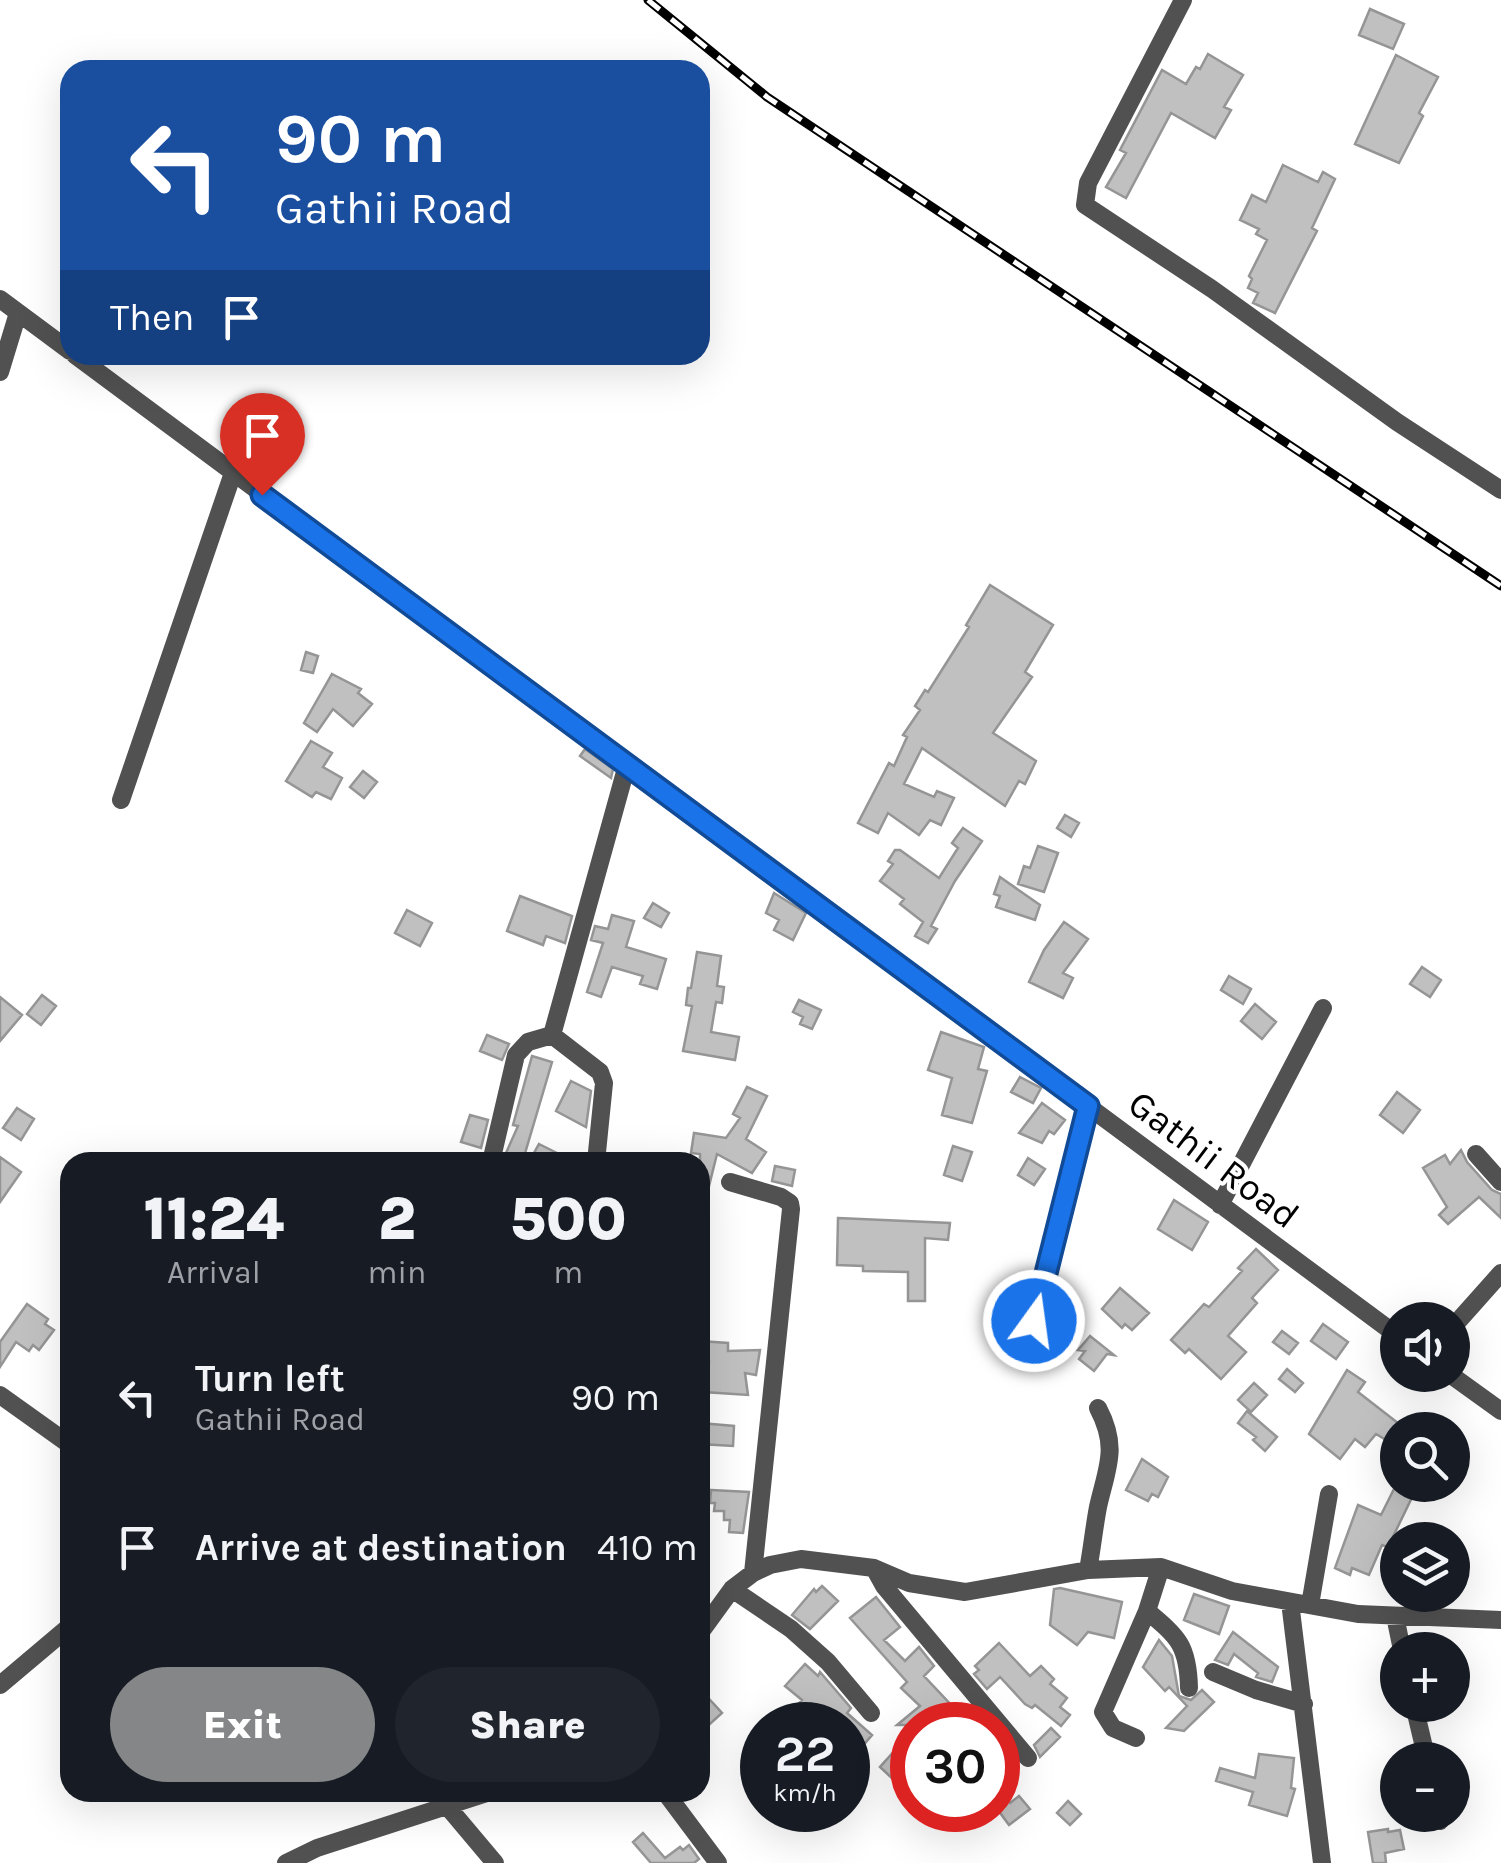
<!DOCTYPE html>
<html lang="en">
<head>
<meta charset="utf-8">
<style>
  :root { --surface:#171b24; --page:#20242c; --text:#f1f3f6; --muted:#9ea1a6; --accent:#858687 }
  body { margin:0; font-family:Karla,sans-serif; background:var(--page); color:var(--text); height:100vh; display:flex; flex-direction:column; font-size:38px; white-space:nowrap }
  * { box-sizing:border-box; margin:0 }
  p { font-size:32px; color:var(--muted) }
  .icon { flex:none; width:55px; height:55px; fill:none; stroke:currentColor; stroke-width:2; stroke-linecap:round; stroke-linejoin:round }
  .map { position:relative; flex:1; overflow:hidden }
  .details { position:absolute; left:60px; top:1152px; width:650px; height:650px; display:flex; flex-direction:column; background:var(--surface); border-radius:30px; box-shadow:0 10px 40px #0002 }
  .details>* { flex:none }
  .top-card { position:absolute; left:60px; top:60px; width:650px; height:305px; border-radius:30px; box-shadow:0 10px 40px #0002; background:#1a4fa0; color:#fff; overflow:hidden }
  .buttons { position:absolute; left:1380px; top:1302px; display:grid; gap:20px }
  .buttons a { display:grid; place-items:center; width:90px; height:90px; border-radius:50%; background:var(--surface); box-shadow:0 10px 40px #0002; font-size:50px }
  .speed { position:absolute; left:740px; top:1702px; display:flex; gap:20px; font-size:50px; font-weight:700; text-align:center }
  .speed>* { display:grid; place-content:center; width:130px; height:130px; border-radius:50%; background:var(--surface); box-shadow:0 10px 40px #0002; line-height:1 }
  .speed small { font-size:25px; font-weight:400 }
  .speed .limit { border:15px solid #d22; background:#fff; color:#111 }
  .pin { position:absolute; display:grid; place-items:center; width:85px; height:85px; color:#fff; margin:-102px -42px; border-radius:50% 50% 50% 0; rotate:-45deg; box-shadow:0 0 10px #0007 }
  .pin .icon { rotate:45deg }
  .me { position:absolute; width:110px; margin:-55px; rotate:14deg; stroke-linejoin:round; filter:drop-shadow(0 0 8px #0008) }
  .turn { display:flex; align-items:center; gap:35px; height:210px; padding:0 50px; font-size:45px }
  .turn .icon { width:130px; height:130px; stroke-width:2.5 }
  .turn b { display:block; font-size:70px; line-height:85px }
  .then { display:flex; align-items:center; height:95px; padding:0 50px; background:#0003; gap:20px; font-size:38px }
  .eta { display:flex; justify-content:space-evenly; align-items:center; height:170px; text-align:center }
  .eta b { font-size:60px; font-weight:800; line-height:70px }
  .primary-button { display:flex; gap:20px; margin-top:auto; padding:20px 50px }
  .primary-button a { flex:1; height:115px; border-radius:60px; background:var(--accent); color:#fff; font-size:40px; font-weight:800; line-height:115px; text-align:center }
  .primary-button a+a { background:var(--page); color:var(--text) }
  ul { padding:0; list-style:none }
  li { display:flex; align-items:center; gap:30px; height:150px; padding:0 50px }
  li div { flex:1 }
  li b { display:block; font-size:38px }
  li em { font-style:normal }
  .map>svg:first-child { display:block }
</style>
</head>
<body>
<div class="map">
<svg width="1501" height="1863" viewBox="0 0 1501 1863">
  <rect width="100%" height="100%" fill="#fff"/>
  <path fill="#c0c0c0" stroke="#959595" stroke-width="2.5" d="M1370 9 1404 24 1393 49 1359 35Z
    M1208 54 1243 75 1224 107 1231 110 1215 138 1171 113 1126 198 1106 187 1126 153 1120 150 1162 70 1186 84 1196 67 1200 69Z
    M1396 55 1438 77 1419 113 1423 116 1399 163 1355 144Z
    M1283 165 1318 182 1323 172 1335 179 1312 228 1317 231 1275 313 1253 303 1258 293 1248 288 1252 279 1249 276 1267 240 1256 234 1259 229 1240 220 1252 195 1266 202Z
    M990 585 1053 625 1025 672 1032 677 993 733 1036 761 1025 784 1019 781 1005 806 922 748 904 784 934 797 937 791 954 798 941 825 930 820 919 835 888 813 878 833 858 823 889 763 894 766 907 737 903 735 920 710 915 706 925 690 928 692 969 627 966 625Z
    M306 652 318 656 313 673 301 670Z
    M332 674 361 689 358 693 372 704 353 726 333 709 317 732 304 723Z
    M311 741 332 753 323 767 342 778 331 799 316 792 312 797 286 781Z
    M585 749 613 769 611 778 580 756Z
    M363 771 377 782 364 798 350 787Z
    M1065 815 1079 823 1071 837 1057 828Z
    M963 828 982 841 955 881 931 926 937 929 928 943 915 936 923 922 900 904 904 899 880 881 893 864 888 861 895 850H900L939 878 958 848 952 843Z
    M1038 846 1058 853 1044 892 1018 884 1024 866 1030 868Z
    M1000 877 1040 905 1035 920 996 907 1000 896 994 894Z
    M774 893 806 913 793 940 774 930 779 920 766 913Z
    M520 896 572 916 565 943 546 936 543 945 507 931Z
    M653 903 669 913 661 927 644 918Z
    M407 910 432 923 420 946 395 933Z
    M612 915 634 921 626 947 666 959 657 989 640 984 643 976 612 967 601 997 587 992 603 943 591 940 595 926 608 929Z
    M1064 922 1088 939 1063 973 1073 978 1063 998 1029 982 1044 950Z
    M697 952 721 956 717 986 724 987 722 1003 716 1002 711 1032 739 1037 735 1060 683 1051 692 1006 686 1005 688 988H691Z
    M1422 967 1441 980 1430 997 1410 984Z
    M1229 976 1251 989 1243 1004 1221 990Z
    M42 995 56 1006 41 1025 27 1014Z
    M0 997 22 1015 0 1041Z
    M799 1000 821 1010 812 1029 800 1024 803 1017 793 1012Z
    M1255 1004 1276 1022 1262 1039 1241 1021Z
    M941 1032 984 1047 978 1069 987 1071 972 1123 942 1115 952 1078 928 1070Z
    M487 1035 509 1044 502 1060 480 1051Z
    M532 1056 552 1062 523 1160 506 1153 518 1126 513 1125Z
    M1020 1077 1041 1088 1033 1103 1011 1092Z
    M571 1081 591 1091 586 1127 556 1111Z
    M747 1087 767 1096 746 1139 766 1152 752 1173 717 1154 705 1202 700 1201V1154L691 1153 694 1133 726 1138 740 1118 733 1114Z
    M1397 1092 1420 1110 1403 1133 1380 1115Z
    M1042 1103 1065 1120 1054 1134 1049 1131 1042 1143 1019 1133Z
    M17 1108 34 1119 21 1140 3 1128Z
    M470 1115 488 1120 481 1148 461 1142Z
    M539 1144 575 1162H529Z
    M953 1146 972 1152 962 1181 944 1175Z
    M1461 1150 1467 1162 1492 1190 1501 1194V1218L1479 1197 1448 1224 1439 1215 1447 1207 1423 1168 1445 1155 1450 1164Z
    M0 1157 21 1172 0 1202Z
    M1028 1158 1045 1169 1034 1185 1018 1175Z
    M775 1166 795 1170 792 1186 772 1181Z
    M1174 1200 1208 1222 1192 1250 1158 1229Z
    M838 1218 950 1223 948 1240 925 1238V1301H908V1272L863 1271V1266L837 1265Z
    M1256 1249 1278 1270 1252 1298 1257 1303 1228 1336 1246 1352 1221 1379 1189 1349 1185 1353 1171 1340 1204 1304 1209 1307 1242 1271 1238 1268Z
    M1120 1288 1149 1313 1132 1330 1125 1324 1122 1328 1102 1309Z
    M27 1304 48 1319 45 1324 54 1330 39 1350 33 1345 29 1351 16 1342 0 1367V1342Z
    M1015 1312 1022 1316 1027 1335 1008 1327Z
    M1323 1324 1348 1342 1336 1359 1311 1341Z
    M1282 1331 1298 1343 1289 1354 1273 1342Z
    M1090 1336 1114 1355 1107 1354 1094 1371 1079 1359 1085 1351 1078 1350Z
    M700 1341 728 1343V1351L760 1350 756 1375 745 1373 748 1395 704 1392 709 1362H705V1356H700Z
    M1287 1369 1303 1383 1295 1392 1279 1379Z
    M1347 1370 1365 1382 1358 1392 1398 1423V1447L1376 1434 1365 1447 1355 1439 1340 1459 1309 1434Z
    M1254 1383 1267 1395 1251 1412 1238 1400Z
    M1247 1411 1277 1437 1265 1451 1253 1440 1256 1437 1238 1423Z
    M700 1423 734 1426 733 1446 700 1444Z
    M1142 1459 1168 1477 1158 1497 1152 1494 1148 1501 1126 1490Z
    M1396 1485H1418L1388 1547 1382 1545 1369 1575 1352 1568 1350 1575 1335 1568 1358 1505 1381 1515Z
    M711 1490 749 1492 743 1533 729 1532 730 1520H724V1511H714L715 1503H710Z
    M822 1586 838 1601 810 1629 792 1615 814 1589 816 1592Z
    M1060 1588 1122 1602 1114 1638 1088 1632 1077 1645 1050 1625 1054 1589Z
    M1194 1594 1229 1606 1219 1634 1184 1620Z
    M876 1597 900 1627 884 1640 905 1661 919 1647 934 1666 924 1676 970 1725H897L920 1706 901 1688 907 1682 850 1618Z
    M1233 1632 1278 1667 1272 1682 1256 1677 1258 1673 1234 1654 1228 1665 1215 1660Z
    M1159 1640 1172 1656 1179 1696 1191 1700 1202 1690 1214 1702 1184 1731 1166 1728 1187 1706 1169 1687 1165 1691 1143 1667Z
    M999 1643 1030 1676 1041 1666 1054 1679 1050 1684 1067 1698 1060 1707 1070 1715 1061 1726 1035 1705 1032 1708 1025 1704 1000 1677 987 1689 974 1674 979 1670 975 1666Z
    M805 1664 818 1676 820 1672 851 1708 847 1713 872 1735 848 1763V1725H829L814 1711 809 1717 797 1706 802 1700 785 1686Z
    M700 1689 722 1713 700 1733Z
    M1051 1728 1060 1737 1040 1757 1034 1745Z
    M912 1745V1797L880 1767 897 1748 903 1754Z
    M1259 1754 1294 1758 1291 1788 1295 1789 1287 1816 1249 1805 1253 1792 1216 1781 1220 1768 1255 1778Z
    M998 1788 1010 1803 1019 1796 1030 1809 1009 1825 998 1810Z
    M1068 1801 1081 1814 1070 1825 1057 1813Z
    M1388 1829V1832L1400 1830 1404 1849 1385 1853 1386 1863H1373L1368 1832Z
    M643 1833 665 1858 680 1847 683 1850 689 1845 699 1859 694 1863H651L633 1842Z"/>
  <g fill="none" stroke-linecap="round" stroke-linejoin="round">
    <path stroke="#515151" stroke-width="18" d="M1183 0 1088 183 1085 205 1212 289 1397 422 1501 490
      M0 299 70 351
      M75 355 1398 1336
      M0 372 18 313
      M121 800 233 473
      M552 1035 627 765
      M1476 1154 1501 1182
      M491 1162 516 1055 528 1042 552 1035 600 1072 604 1083 596 1162
      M730 1182 781 1197 790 1203 791 1209 753 1573
      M1220 1205 1323 1008
      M1034 1321 1088 1105
      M1452 1328 1501 1273
      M1451 1375 1501 1411
      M0 1395 70 1445
      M874 1568 884 1586 1028 1758
      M1088 1570C1092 1549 1094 1528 1098 1507 1107 1467 1119 1448 1098 1408
      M732 1589 791 1629 828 1662 871 1713
      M1290 1602 1322 1863
      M1310 1605 1329 1494
      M1147 1611C1178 1637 1188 1645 1189 1688
      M1395 1616 1402 1650
      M700 1633 732 1589 753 1573 770 1565 801 1559 874 1568 909 1583 965 1592 1088 1570 1161 1567 1232 1591 1358 1614 1501 1620
      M1213 1672 1256 1690 1304 1704
      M0 1685 70 1626
      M1414 1705 1427 1760
      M1136 1738 1113 1728 1103 1712 1147 1611 1161 1567
      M665 1792 718 1863
      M447 1806 495 1863
      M1439 1815 1440 1821
      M286 1863 317 1848 490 1792"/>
    <defs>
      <path id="rail" d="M648 0 767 97 1501 586"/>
    </defs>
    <use href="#rail" stroke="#000" stroke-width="9"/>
    <use href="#rail" stroke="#fff" stroke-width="5" stroke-dasharray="15" stroke-linecap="butt"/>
  </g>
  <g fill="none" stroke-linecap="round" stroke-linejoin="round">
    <defs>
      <path id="route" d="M262 495 1088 1106 1034 1321"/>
    </defs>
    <use href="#route" stroke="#114b97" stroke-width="25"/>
    <use href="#route" stroke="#1a73e8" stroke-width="18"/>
  </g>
  <g text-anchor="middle" stroke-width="8" stroke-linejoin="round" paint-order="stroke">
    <g font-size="38" fill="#000" stroke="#fff">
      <text transform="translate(1214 1159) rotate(37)" y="13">Gathii Road</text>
    </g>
  </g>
</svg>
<div class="buttons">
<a><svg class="icon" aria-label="sound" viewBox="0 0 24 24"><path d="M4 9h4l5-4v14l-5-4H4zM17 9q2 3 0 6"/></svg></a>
<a><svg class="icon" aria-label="search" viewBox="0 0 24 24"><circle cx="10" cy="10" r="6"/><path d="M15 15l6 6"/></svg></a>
<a><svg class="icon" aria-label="layers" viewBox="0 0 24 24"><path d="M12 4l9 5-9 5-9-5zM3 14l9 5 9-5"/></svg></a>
<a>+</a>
<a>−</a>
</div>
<div class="speed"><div>22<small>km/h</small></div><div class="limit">30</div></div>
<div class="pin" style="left:262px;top:495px;background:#d93025"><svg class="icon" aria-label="arrive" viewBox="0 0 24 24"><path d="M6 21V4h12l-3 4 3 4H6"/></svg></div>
<svg class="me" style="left:1034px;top:1321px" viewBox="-20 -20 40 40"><circle r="17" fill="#1a73e8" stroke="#fff" stroke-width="3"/><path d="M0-11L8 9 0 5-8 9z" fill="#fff"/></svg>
<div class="top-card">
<div class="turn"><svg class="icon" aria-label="left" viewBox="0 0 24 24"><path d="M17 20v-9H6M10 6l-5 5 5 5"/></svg><div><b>90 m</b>Gathii Road</div></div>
<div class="then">Then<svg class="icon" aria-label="arrive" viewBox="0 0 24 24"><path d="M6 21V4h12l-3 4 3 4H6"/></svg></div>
</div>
<section class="details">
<div class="eta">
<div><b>11:24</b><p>Arrival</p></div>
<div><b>2</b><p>min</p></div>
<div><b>500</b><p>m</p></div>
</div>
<ul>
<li><svg class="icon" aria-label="left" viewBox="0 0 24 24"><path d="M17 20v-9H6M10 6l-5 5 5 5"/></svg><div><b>Turn left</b><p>Gathii Road</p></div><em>90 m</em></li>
<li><svg class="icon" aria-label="arrive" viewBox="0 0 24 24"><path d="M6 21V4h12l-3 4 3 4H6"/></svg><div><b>Arrive at destination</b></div><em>410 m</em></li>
</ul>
<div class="primary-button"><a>Exit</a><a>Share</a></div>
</section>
</div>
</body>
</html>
